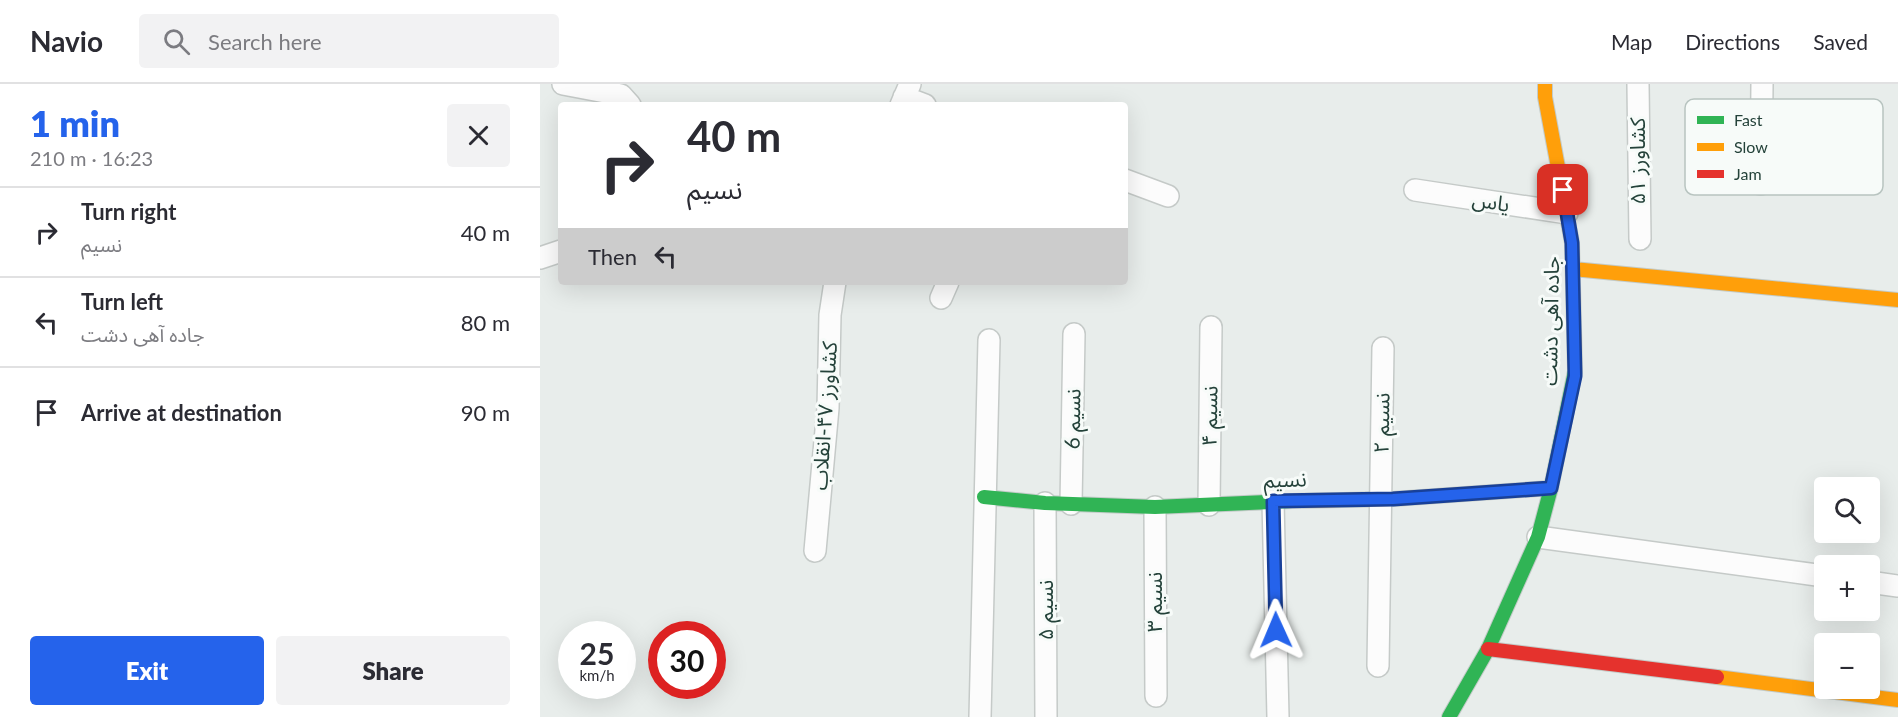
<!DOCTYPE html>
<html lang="en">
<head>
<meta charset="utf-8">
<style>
  :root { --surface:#fff; --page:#f2f2f3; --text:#2b2b33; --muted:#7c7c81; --line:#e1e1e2; --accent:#2563eb }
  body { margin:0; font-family:Lato,"Noto Sans Arabic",sans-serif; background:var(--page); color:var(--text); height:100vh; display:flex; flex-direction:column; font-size:22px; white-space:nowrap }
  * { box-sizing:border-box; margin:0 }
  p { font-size:20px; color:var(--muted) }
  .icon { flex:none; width:33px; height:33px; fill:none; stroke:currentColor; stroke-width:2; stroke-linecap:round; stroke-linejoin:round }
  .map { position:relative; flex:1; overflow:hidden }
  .side { display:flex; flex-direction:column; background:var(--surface); width:540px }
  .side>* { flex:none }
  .banner { position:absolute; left:18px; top:18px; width:570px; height:183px; border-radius:6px; box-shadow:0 6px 24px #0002; background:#fff; color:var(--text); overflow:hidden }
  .buttons { position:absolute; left:1274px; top:393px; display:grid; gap:12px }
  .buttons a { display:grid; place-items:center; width:66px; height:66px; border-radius:6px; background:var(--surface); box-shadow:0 6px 24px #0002; font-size:30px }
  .speed { position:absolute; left:18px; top:537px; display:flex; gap:12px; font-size:30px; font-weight:700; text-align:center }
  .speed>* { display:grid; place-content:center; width:78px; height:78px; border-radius:50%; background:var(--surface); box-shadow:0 6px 24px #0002; line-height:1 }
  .speed small { font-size:15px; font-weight:400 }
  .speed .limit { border:9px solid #d22; background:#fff; color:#111 }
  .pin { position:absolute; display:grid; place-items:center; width:51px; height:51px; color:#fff; margin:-26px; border-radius:12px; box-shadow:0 3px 9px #0006 }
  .me { position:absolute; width:66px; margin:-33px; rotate:359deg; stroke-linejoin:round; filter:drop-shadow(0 0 4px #0008) }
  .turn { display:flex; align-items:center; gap:21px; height:126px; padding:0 30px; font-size:27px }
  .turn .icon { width:78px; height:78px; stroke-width:2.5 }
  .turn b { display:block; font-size:42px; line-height:51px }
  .then { display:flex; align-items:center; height:57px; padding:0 30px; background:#0003; gap:12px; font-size:22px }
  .round { display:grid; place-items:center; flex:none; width:63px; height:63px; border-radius:6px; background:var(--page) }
  .summary { display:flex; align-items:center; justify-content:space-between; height:102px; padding:0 30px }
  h1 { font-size:36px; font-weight:800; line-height:45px; color:var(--accent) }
  .button { display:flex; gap:12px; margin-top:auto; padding:12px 30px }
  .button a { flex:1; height:69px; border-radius:6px; background:var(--accent); color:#fff; font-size:24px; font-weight:800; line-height:69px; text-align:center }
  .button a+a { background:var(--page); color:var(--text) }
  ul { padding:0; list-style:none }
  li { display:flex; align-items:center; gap:18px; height:90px; padding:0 30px; border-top:2px solid var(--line) }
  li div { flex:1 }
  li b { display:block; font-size:22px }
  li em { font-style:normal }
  header { display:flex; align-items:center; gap:36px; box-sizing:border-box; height:84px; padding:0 30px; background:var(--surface); border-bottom:2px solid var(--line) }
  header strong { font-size:28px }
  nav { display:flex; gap:33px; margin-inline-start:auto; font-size:21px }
  .search { width:420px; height:54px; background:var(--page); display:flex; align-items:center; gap:15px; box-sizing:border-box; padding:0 21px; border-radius:6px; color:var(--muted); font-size:22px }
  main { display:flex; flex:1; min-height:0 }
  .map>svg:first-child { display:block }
</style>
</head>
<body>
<header>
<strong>Navio</strong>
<div class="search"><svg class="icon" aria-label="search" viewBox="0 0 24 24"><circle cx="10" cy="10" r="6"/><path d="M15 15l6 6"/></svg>Search here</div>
<nav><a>Map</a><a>Directions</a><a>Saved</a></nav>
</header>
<main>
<section class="side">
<div class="summary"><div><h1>1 min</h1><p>210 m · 16:23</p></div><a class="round"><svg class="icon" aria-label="close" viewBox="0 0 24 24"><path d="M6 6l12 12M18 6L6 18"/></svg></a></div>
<ul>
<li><svg class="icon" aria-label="right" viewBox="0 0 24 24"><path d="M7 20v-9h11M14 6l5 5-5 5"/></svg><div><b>Turn right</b><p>نسیم</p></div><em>40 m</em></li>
<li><svg class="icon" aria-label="left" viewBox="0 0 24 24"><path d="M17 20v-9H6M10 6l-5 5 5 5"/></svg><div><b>Turn left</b><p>جاده آهی دشت</p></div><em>80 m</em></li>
<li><svg class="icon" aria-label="arrive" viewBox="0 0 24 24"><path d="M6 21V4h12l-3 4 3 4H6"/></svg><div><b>Arrive at destination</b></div><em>90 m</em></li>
</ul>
<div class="button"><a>Exit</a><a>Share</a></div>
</section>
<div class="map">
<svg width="1358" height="633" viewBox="0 0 1358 633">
  <rect width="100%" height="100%" fill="#e8edeb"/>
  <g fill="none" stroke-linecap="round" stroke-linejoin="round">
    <defs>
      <path id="street" d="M23 0 81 11 90 21
        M1098 0 1100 155
        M364 13 385 21
        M361 21 370 0
        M585 96 628 112
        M1221 100 1222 0
        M875 106 1027 129
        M0 174 21 167
        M401 214 408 198
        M733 417 738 633
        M505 419 506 633
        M531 420 534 250
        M669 421 671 243
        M615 423 616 612
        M998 453 1284 492
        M275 467 288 324 290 231 295 198
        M1329 498 1358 502
        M838 582 843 264
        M440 633 449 256"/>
      <path id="fast" d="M444 413 505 419 615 423 752 417
        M909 633 948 565 998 453 1011 404 1035 287"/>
      <path id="slow" d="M1005 0V13L1032 159 1035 287
        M1033 185 1358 216
        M752 417 853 415 1011 404
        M1177 593 1358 616"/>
      <path id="jam" d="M948 565 1177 593"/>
    </defs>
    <use href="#street" stroke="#c5cac8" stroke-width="24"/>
    <use href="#fast" stroke="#c3cbc8" stroke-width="16"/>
    <use href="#slow" stroke="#c3cbc8" stroke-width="16"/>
    <use href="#jam" stroke="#c3cbc8" stroke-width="16"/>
    <use href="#street" stroke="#fcfcfc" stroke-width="21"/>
    <use href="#fast" stroke="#30b455" stroke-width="14"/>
    <use href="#slow" stroke="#ff9f0a" stroke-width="14"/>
    <use href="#jam" stroke="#e5322d" stroke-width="14"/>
  </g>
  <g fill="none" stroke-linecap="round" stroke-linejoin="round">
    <defs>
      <path id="route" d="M736 546 733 417 853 415 1011 404 1035 292 1032 159 1023 106"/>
    </defs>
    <use href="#route" stroke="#184099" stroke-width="15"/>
    <use href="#route" stroke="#2563eb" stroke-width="10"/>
  </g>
  <g text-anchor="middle" stroke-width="6" stroke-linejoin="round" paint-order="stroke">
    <g font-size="21" fill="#24423a" stroke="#f7fbf9">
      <text transform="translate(1098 77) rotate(-90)" y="7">کشاورز ۵۱</text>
      <text transform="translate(951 118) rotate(9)" y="7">یاس</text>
      <text transform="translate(1011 237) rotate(-89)" y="7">جاده آهی دشت</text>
      <text transform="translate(285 332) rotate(-86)" y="7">کشاورز ۴۷-انقلاب</text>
      <text transform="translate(670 332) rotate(-89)" y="7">نسیم ۴</text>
      <text transform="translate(533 335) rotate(-89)" y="7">نسیم 6</text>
      <text transform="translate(842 339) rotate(-89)" y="7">نسیم ۲</text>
      <text transform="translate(745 396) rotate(-2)" y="7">نسیم</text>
      <text transform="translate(615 518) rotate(-90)" y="7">نسیم ۳</text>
      <text transform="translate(506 526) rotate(-90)" y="7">نسیم ۵</text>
    </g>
  </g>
  <rect x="1145" y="15" width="198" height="96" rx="9" fill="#f7fbf9" stroke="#b8c4c0" stroke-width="1.5"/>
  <rect x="1157" y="32" width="27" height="8" fill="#30b455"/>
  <rect x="1157" y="59" width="27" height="8" fill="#ff9f0a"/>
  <rect x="1157" y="86" width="27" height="8" fill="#e5322d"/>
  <g font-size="16" fill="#24423a">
    <text x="1194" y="42">Fast</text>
    <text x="1194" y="69">Slow</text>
    <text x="1194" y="96">Jam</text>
  </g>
</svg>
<div class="buttons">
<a><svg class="icon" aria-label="search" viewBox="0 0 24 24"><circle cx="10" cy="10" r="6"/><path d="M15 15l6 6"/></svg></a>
<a>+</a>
<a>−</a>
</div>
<div class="speed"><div>25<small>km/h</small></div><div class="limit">30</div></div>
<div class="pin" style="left:1023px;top:106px;background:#d93025"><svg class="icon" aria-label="arrive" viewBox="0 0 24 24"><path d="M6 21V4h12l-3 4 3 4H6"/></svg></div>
<svg class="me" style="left:736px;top:546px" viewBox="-20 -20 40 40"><path d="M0-17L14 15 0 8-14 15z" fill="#2563eb" stroke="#fff" stroke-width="4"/></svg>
<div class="banner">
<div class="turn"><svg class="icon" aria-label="right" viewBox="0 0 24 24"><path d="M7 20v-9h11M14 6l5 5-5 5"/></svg><div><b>40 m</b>نسیم</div></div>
<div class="then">Then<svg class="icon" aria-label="left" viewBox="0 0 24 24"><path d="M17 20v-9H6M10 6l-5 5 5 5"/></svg></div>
</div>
</div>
</main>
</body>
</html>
